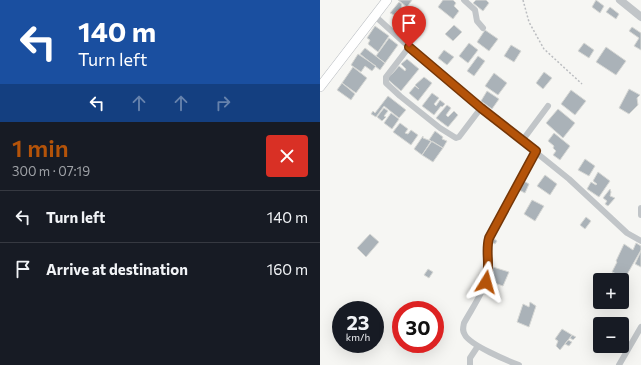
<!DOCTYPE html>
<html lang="en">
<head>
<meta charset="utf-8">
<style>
  :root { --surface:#171b24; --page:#242831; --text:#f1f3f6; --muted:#9ea1a6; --line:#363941; --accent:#b45309 }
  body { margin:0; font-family:Commissioner,sans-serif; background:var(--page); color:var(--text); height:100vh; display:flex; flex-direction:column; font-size:15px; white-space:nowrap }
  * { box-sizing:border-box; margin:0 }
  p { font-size:13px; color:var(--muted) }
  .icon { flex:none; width:22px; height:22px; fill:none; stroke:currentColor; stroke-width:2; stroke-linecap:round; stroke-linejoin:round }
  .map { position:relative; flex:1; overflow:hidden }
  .drawer { display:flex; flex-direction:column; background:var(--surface); width:320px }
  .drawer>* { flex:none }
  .top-card { background:#1a4fa0; color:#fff; overflow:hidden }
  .tools { position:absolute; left:273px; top:273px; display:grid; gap:8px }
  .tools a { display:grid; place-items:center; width:36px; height:36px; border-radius:4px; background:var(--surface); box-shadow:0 4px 16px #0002; font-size:20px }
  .speed { position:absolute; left:12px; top:301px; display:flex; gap:8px; font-size:20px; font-weight:700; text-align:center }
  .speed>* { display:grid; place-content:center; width:52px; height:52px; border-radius:50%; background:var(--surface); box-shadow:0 4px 16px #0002; line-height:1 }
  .speed small { font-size:10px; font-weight:400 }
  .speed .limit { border:6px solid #d22; background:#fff; color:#111 }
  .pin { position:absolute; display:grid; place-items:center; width:34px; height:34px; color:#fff; margin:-41px -17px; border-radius:50% 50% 50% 0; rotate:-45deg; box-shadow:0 0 4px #0007 }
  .pin .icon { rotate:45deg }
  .me { position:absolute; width:44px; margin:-22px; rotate:8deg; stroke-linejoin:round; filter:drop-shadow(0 0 3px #0008) }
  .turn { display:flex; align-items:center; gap:14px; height:84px; padding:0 12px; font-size:18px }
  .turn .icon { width:52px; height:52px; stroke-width:2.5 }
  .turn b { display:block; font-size:28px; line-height:34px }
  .lanes { display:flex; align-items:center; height:38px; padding:0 12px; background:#0003; justify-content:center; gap:20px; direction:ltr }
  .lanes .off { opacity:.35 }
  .round { display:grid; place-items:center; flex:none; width:42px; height:42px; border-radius:4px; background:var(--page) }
  .headline { display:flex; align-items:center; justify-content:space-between; height:68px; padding:0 12px }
  h1 { font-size:24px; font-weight:600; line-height:30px; color:var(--accent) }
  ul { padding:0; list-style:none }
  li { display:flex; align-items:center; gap:12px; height:52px; padding:0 12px; border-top:1px solid var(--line) }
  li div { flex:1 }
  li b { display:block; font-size:15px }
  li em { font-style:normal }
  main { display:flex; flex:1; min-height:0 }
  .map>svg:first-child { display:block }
</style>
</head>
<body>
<main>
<section class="drawer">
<div class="top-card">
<div class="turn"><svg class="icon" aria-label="left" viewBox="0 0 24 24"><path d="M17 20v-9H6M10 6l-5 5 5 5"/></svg><div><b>140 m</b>Turn left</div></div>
<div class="lanes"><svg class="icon" aria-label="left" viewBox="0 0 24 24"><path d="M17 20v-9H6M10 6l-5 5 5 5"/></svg><svg class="icon off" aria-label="ahead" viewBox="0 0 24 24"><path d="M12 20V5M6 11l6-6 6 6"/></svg><svg class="icon off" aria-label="ahead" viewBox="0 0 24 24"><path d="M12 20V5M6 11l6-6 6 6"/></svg><svg class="icon off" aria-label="right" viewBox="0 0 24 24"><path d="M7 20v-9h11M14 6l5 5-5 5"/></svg></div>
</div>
<div class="headline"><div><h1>1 min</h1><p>300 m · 07:19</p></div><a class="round" style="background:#d93025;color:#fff"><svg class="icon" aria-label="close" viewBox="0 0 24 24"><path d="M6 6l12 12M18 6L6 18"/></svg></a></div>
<ul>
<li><svg class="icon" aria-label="left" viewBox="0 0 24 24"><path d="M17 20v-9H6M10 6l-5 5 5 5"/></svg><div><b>Turn left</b></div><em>140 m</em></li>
<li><svg class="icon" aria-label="arrive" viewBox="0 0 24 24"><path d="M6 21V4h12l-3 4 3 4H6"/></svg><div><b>Arrive at destination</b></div><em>160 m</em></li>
</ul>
</section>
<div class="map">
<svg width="321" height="365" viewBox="0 0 321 365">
  <rect width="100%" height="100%" fill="#f6f6f3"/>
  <path fill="#aab2b8" stroke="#d7d8d5" d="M78 0H92L87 7Z
    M123 0H133L136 3 134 6 139 11 133 19 118 7Z
    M156 0H166L169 3 163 11 153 3Z
    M276 0 284 6 280 13 272 7Z
    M79 2 82 4 81 7 84 10 82 13 78 10 74 15 70 13Z
    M290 7 299 14 296 19 286 12Z
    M134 25 142 32 133 41 125 34Z
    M55 26 69 36 58 52 48 44 50 40 47 38Z
    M312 27 321 33V50L314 46 319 38 309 31Z
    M165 30 178 39 169 51 157 42Z
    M69 38 78 45 65 63 56 56Z
    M149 43 158 50 148 63 139 56Z
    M264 43 274 50 269 58 258 51Z
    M191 45 201 51 194 62 184 56Z
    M286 47 306 61 296 75 276 62Z
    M45 48 65 63 60 70 40 54Z
    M124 50 134 57 127 65 118 58Z
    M38 54 56 66 52 71 45 66 41 72 31 65Z
    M158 56 165 61 154 76 147 71Z
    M87 59 99 69 81 91 65 77 72 74 79 66 85 71 86 69 81 64Z
    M33 67 47 78 36 93 22 83Z
    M224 72 232 78 223 89 216 83Z
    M174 73 187 83 178 95 165 86Z
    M104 77 112 83 98 101 89 93 95 86 99 89 95 85Z
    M22 83 35 94 31 100 17 90Z
    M309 89 320 95 317 98 318 105 309 114 299 108Z
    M251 90 266 101 255 115 241 104Z
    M167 91 179 99 172 109 161 101Z
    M112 93 119 98 114 104 116 106 120 100 125 104 122 107 121 106 114 115 102 106Z
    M68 96 86 110 79 118 64 106 56 117 51 114 53 111 55 113Z
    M127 105 131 108 126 115 128 117 134 111 138 115 128 127 116 118Z
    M64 108 68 111 64 116 66 117 62 121 57 117Z
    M238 109 255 123 243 138 226 123Z
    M71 113 79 119 72 129 64 123Z
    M80 123 88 129 85 133 88 134 91 130 98 135 91 145 73 132Z
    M115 131 123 137 122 139 127 141 123 148 109 140Z
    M234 133 250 146 240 160 233 155 236 151 233 148 234 146 228 141Z
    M103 136V138L111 141 102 155 94 149Z
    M112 141 123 148 113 162 102 155Z
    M265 159 275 166 269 176 258 170Z
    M278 172 290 181 279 197 267 189 271 182 276 185 277 184 273 181Z
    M225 175 237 184 230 195 217 186Z
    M202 180 209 184 205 193 197 189Z
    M290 189 291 192 290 196 295 198 288 206 285 204 287 201 283 198Z
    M212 200 224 206 215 221 204 214Z
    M266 217 271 221 265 229 260 225Z
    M50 234 59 242 46 257 37 248Z
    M169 235 177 241 175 244 166 240Z
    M316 243 321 246V250L305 278 292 272 297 262 296 261 304 244 313 250Z
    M321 251V267L315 264Z
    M173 267 189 272 183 286 169 281Z
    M108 269 113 272 109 278 104 275Z
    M210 302 216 306 209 327 197 322 203 304 209 307Z
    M242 329 252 335 240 350 236 346 238 341 235 339Z
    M252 335 256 337 253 340 250 338Z
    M248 340 252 342 249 346 245 344Z"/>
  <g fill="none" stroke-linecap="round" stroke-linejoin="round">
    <defs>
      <path id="secondary" d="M0 87 67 0"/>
    </defs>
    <use href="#secondary" stroke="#b6babf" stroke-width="10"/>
    <path stroke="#bbbdc0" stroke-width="1.5" stroke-dasharray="2 2" stroke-linecap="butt" d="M203 0 209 22 224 49 262 84"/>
    <path stroke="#c1c5c8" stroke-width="6" d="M144 0 155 10 157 21 163 28
      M55 16 89 47 161 108 249 179 307 233 321 241
      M89 47 66 77V83L80 96 120 128 136 138 139 137 161 108
      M202 141 228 106
      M321 208V215
      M150 365V358L158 346
      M199 365C188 361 150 345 145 335 142 331 143 328 144 323 151 310 165 290 168 275 170 263 166 250 169 238L216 151
      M299 365 321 327"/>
    <path stroke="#c1c5c8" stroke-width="8" d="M300 0 321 17"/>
    <use href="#secondary" stroke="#fff" stroke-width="9"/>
  </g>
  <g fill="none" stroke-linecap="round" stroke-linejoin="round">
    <defs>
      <path id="route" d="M89 47 161 108 216 151 169 238C165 252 171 266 166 282"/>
    </defs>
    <use href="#route" stroke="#753606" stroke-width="10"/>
    <use href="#route" stroke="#b45309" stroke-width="7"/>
  </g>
</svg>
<div class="tools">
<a>+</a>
<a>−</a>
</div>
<div class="speed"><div>23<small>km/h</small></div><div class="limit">30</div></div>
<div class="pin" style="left:89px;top:47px;background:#d93025"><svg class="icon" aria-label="arrive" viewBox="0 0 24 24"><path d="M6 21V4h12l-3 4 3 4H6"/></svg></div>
<svg class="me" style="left:166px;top:282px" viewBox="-20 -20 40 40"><path d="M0-17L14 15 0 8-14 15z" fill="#b45309" stroke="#fff" stroke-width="4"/></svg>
</div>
</main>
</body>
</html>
